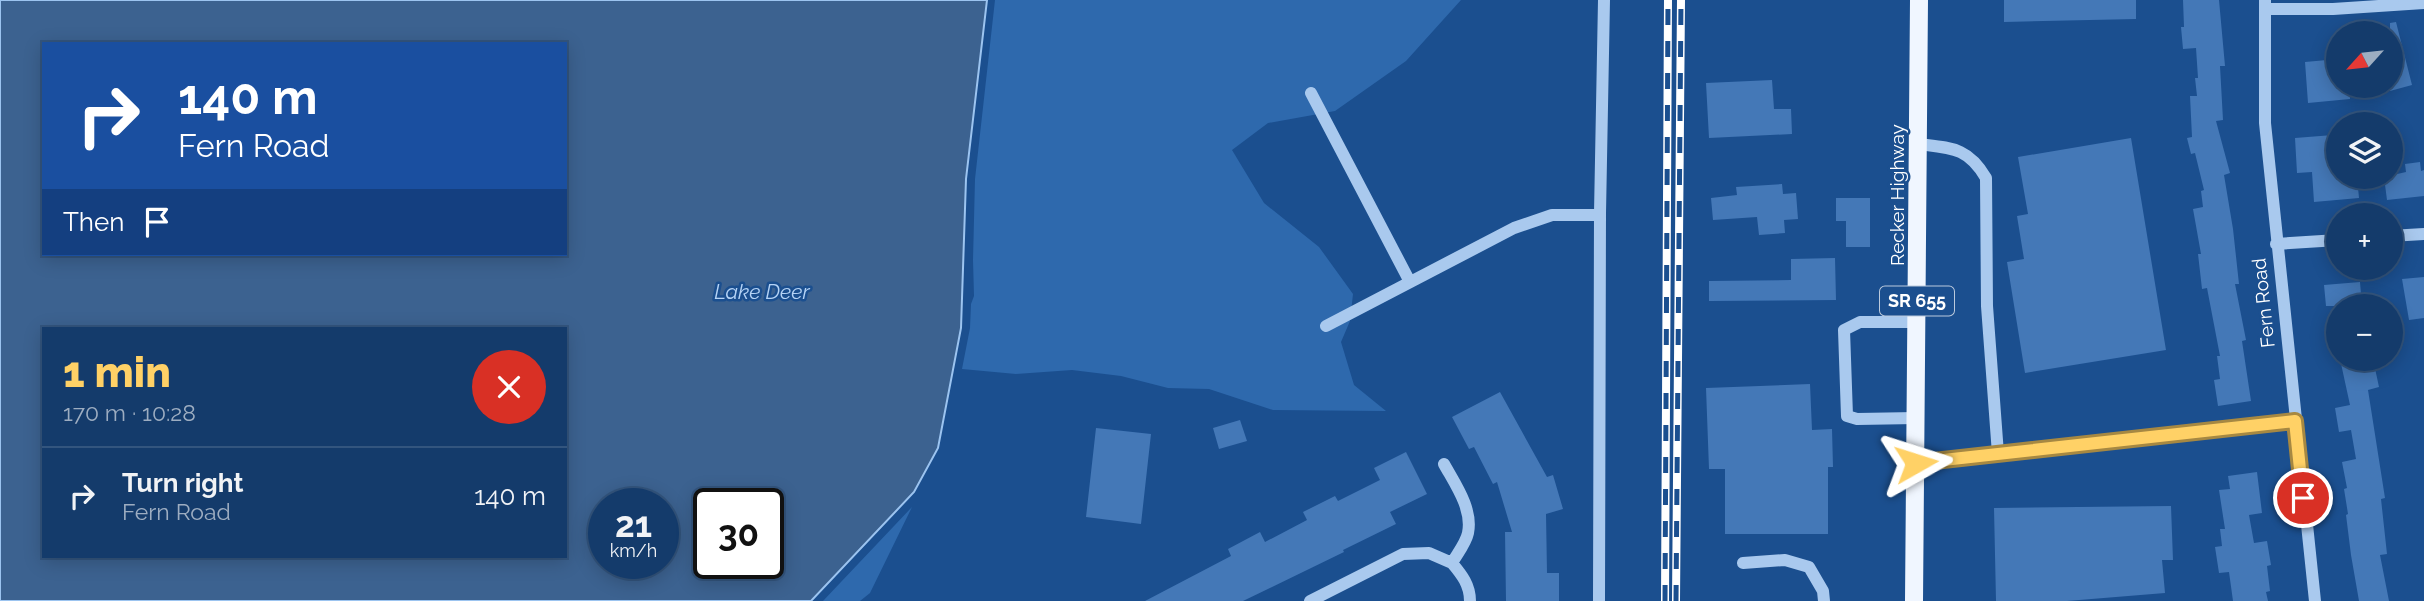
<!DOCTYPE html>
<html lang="en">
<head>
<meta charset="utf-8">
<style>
  :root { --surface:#143b6b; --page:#214673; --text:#f1f3f6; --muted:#9dadc1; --line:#33557e; --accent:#ffd166 }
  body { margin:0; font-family:Raleway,sans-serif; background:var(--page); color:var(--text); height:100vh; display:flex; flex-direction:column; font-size:26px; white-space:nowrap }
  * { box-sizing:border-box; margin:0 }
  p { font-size:23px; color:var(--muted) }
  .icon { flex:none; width:38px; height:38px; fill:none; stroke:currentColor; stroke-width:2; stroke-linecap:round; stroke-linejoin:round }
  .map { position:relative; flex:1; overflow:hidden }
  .drawer { position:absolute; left:42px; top:327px; width:525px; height:231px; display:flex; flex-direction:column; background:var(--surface); border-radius:0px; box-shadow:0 4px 18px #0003,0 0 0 2px var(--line) }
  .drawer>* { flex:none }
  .hud { position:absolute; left:42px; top:42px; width:525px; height:214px; border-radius:0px; box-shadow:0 4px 18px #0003,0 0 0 2px var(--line); background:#1a4fa0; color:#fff; overflow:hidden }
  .needle { width:46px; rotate:243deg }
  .fabs { position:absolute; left:2326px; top:21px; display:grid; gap:14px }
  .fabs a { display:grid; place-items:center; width:77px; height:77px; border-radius:50%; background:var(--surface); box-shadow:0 4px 18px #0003,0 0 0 2px var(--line); font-size:35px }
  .speed { position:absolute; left:588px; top:488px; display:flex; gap:14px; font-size:35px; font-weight:700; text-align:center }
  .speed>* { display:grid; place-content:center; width:91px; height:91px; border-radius:50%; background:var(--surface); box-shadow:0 4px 18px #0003,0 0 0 2px var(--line); line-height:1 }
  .speed small { font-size:18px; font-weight:400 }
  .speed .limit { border:4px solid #111; border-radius:10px; background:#fff; color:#111 }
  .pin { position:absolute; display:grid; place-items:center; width:60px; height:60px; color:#fff; margin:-30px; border:4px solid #fff; border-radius:50%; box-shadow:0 2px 7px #0007 }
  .me { position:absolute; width:77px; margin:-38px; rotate:84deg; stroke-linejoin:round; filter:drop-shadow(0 0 5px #0008) }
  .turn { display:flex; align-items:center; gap:24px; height:147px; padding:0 21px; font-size:32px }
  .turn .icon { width:91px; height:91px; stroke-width:2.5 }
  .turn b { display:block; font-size:49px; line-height:60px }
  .then { display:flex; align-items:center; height:66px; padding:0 21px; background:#0003; gap:14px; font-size:26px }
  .round { display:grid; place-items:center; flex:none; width:74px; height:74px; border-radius:37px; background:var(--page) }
  .summary { display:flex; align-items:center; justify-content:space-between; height:119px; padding:0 21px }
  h1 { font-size:42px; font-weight:800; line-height:52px; color:var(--accent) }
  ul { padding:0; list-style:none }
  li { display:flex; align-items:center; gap:21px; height:98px; padding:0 21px; border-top:2px solid var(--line) }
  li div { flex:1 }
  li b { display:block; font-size:26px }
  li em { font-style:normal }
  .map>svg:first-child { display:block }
</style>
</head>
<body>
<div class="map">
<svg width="2424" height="601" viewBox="0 0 2424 601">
  <rect width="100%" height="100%" fill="#1b4f8f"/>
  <path fill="#2e69ad" d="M995 0H1461L1406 61 1335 111 1268 123 1232 150 1264 203 1319 247 1353 294 1350 321 1341 342 1354 385 1386 411 1273 410 1209 389 1168 388 1121 376 1072 370 1016 374 962 369 970 328 971 304 974 296 973 260 975 179Z
    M912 507 870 593 860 601H823Z"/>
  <path fill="#3c6290" stroke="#9cc4f0" stroke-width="2" fill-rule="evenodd" d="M0 0H987L966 179 961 328 938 448 914 492 811 601H0ZM44 44H565V254H44ZM44 329H565V556H44ZM663 504V564H604V504ZM768 504V564H709V504Z"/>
  <path fill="#4478b7" d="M2004 0H2136V19L2004 22Z
    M2183 0H2219L2225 66H2220L2223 120 2216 121 2230 173 2224 175 2233 229 2239 284H2235L2246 340 2242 341 2251 401 2218 406 2214 380 2220 379 2217 356H2220L2207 288 2202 289 2198 254H2201L2193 209 2203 207 2201 191 2204 190 2195 153 2191 154 2187 138 2192 137 2190 96H2197L2195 78H2198L2196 48 2183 49 2181 27H2184Z
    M2396 22 2412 85 2390 91V23Z
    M2338 59V86H2349L2350 99 2308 103 2305 62Z
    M1772 80 1774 109H1791L1792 134 1709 138 1706 83Z
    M2333 135 2336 174 2338 177H2357L2359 198 2314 202 2312 172 2297 173 2295 138Z
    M2131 138 2166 350 2025 373 2007 262 2024 259 2017 216 2028 214 2018 157Z
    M2420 162 2421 171 2424 170V196L2387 200 2384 177 2406 172 2405 164Z
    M1782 184 1783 194 1796 193 1798 219 1784 220 1785 233 1759 235 1757 217 1713 220 1711 198 1737 195 1736 187Z
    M1836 198H1870V247H1846V221H1836Z
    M1835 258 1836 300 1709 301V281L1791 280V259Z
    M2424 277V318L2409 320 2402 279Z
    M2360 282 2362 306H2326L2324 285Z
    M2340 359H2373L2379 387 2368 390 2385 498 2381 499 2387 554 2380 555 2389 601H2359L2351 555 2346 515 2348 514 2344 489 2347 488 2342 462 2356 459 2351 430 2339 432 2335 408 2350 405Z
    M1810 384 1812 430 1832 429 1833 467H1828V534H1725V469H1709L1706 388Z
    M1500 392 1547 477 1553 475 1563 509 1546 514 1547 573H1559V601H1506L1505 532H1512L1497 482 1493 484 1474 447 1469 449 1452 417Z
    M1240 420 1247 441 1219 449 1213 428Z
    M1096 428 1151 434 1141 524 1086 517Z
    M1406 452 1427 494 1390 512 1396 524 1343 550 1344 552 1243 601H1145L1231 556 1228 549 1260 532 1265 542 1307 520 1303 512 1335 496 1338 501 1380 480 1374 468Z
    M2257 472 2262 513 2249 515 2254 543 2267 541 2271 565 2267 566 2270 591 2266 592 2268 601H2233L2229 572 2219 573 2215 547 2222 546 2220 529H2225L2219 490 2230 489 2228 476Z
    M2171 506 2173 560H2162L2165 593 2067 601H1996L1994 508Z"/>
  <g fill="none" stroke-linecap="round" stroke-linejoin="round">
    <path stroke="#a9c9ee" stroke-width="12" d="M2265 0V123L2315 601
      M2265 9H2333L2424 3
      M1311 93 1410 282
      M1918 144C1951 148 1968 147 1986 178L1987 306 1998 454
      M2390 236 2424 234
      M2276 244 2338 240
      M1326 326 1514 228 1552 215H1600
      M1916 418 1857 419 1847 416 1844 330 1860 322H1917
      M1916 463 2295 421
      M1444 464C1455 484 1473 509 1468 533 1466 543 1457 554 1452 563 1462 575 1470 585 1470 601
      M1743 563 1785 560 1809 567 1823 591 1824 601
      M1310 601 1403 554 1429 553 1452 563
      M1599 601 1600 213 1604 0"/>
    <path stroke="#f0f6ff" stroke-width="18" d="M1914 601 1919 0"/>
    <defs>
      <path id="rail" d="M1665 601 1668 0
        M1676 601 1681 0"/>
    </defs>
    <use href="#rail" stroke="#fff" stroke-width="8"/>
    <use href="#rail" stroke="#1b4f8f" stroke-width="5" stroke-dasharray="16" stroke-linecap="butt"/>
  </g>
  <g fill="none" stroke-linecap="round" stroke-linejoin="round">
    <defs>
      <path id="route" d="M1916 463 2295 421 2303 498"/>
    </defs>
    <use href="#route" stroke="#a68842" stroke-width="18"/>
    <use href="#route" stroke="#ffd166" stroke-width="12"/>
  </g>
  <g text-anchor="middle" stroke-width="5" stroke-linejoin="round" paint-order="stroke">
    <rect fill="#1b4f8f" stroke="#bbcadd" stroke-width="2" x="1880" y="286.5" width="74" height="29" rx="5"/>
    <g font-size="18" font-weight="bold" fill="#fff">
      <text x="1917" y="307">SR 655</text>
    </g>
    <g font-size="19" fill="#fff" stroke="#1b4f8f">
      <text transform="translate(1897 195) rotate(-90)" y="7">Recker Highway</text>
      <text transform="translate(2263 303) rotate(-96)" y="7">Fern Road</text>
    </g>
    <g font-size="21" font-style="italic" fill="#b5d3f5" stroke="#1b4f8f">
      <text x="762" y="299">Lake Deer</text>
    </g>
  </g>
</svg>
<div class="fabs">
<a><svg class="needle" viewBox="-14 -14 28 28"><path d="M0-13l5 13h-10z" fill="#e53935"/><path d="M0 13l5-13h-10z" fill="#9dadc1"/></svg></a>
<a><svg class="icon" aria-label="layers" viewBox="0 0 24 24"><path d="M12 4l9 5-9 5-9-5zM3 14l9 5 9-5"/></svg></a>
<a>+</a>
<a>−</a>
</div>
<div class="speed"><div>21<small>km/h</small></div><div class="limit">30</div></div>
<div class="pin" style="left:2303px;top:498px;background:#d93025"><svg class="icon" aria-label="arrive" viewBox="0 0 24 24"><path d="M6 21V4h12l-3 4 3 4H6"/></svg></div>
<svg class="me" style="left:1916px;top:463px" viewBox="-20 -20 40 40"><path d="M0-17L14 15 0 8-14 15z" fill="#ffd166" stroke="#fff" stroke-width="4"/></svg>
<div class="hud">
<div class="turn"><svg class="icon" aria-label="right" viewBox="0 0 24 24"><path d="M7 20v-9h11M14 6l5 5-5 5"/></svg><div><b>140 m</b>Fern Road</div></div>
<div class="then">Then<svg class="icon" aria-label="arrive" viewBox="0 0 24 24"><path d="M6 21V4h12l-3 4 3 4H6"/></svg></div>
</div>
<section class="drawer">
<div class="summary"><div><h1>1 min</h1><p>170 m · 10:28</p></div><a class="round" style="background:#d93025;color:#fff"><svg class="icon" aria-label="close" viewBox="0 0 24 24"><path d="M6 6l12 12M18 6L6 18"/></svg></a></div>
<ul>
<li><svg class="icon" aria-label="right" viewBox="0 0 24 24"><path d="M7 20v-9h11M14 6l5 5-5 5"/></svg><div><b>Turn right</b><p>Fern Road</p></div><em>140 m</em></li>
</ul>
</section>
</div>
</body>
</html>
